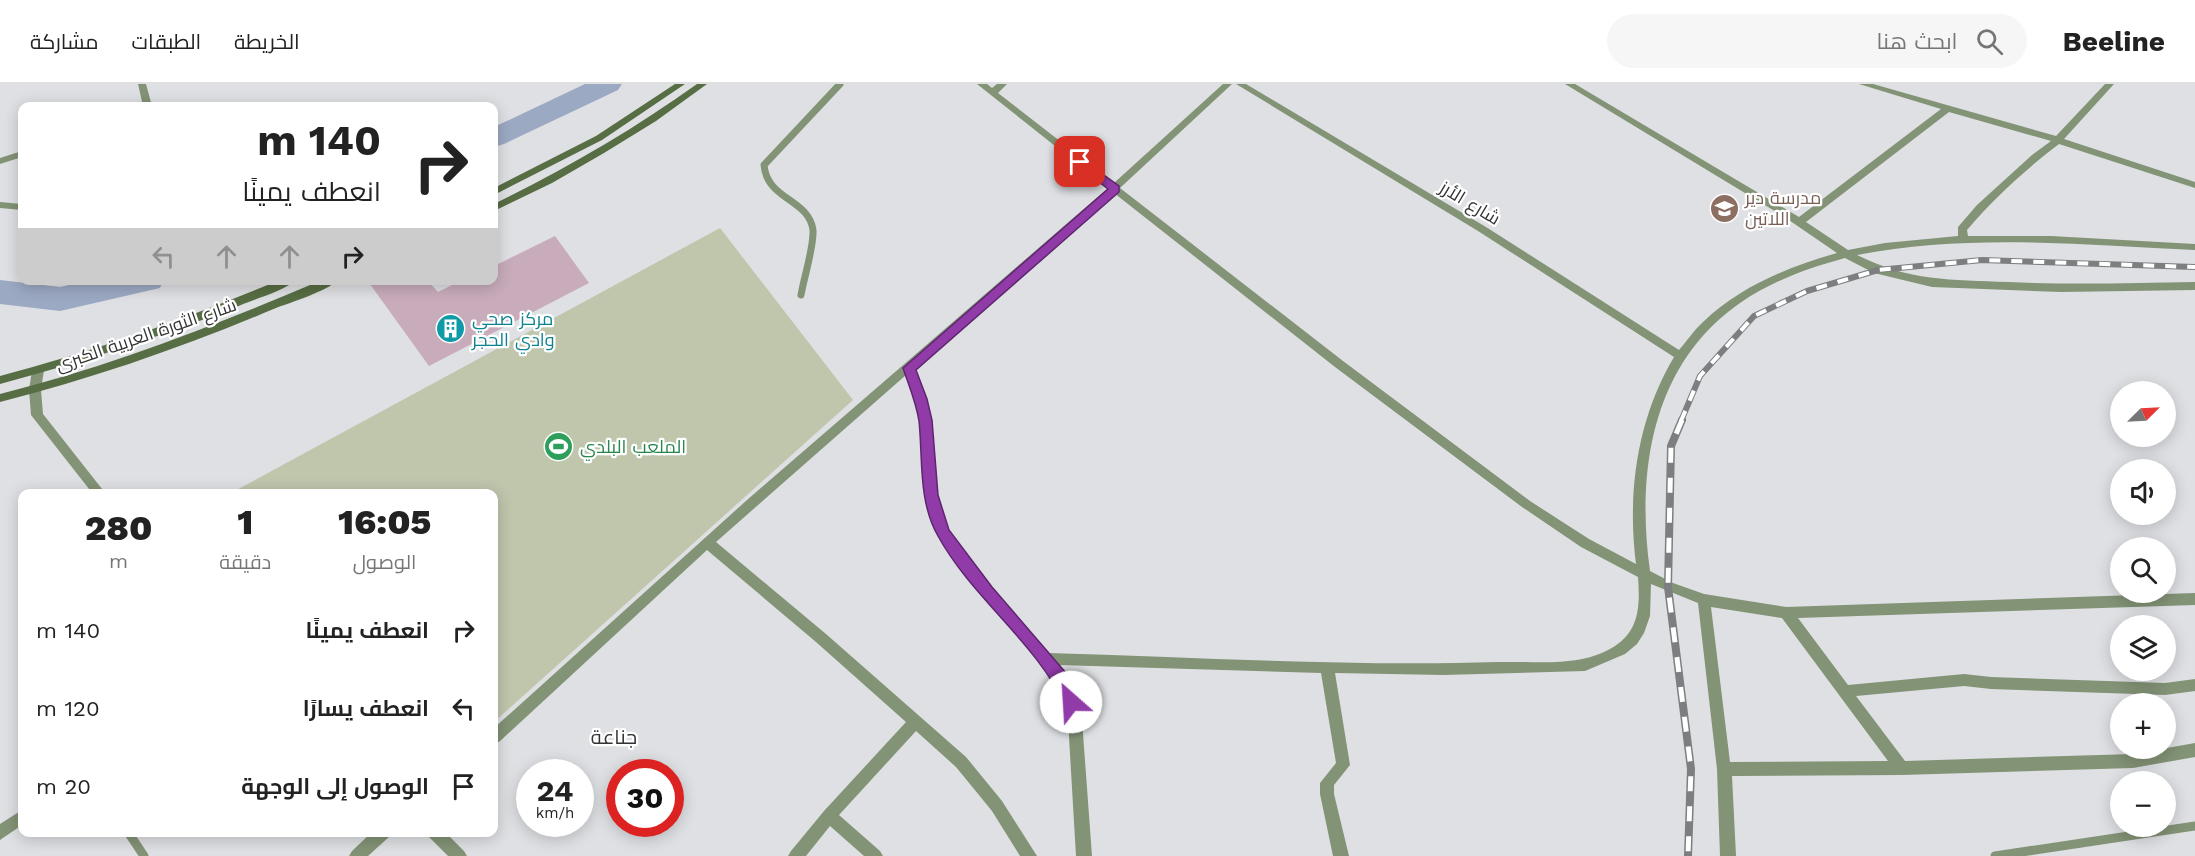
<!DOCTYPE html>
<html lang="ar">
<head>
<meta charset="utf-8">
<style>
  :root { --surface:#fff; --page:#f6f6f6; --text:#222; --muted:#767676; --line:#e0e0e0 }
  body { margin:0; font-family:"Work Sans",Cairo,sans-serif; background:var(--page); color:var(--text); direction:rtl; height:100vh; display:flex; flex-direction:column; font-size:22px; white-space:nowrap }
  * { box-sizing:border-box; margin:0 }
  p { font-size:20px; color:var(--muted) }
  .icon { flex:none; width:33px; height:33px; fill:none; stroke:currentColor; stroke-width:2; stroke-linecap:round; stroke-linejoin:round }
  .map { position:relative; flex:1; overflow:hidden; direction:ltr }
  .drawer { position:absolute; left:18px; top:405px; width:480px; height:348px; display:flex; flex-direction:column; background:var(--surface); border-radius:12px; box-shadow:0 3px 15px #0003; direction:rtl }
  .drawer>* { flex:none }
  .guide { position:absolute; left:18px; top:18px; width:480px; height:183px; border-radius:12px; box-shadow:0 3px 15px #0003; direction:rtl; background:#fff; color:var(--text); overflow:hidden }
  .needle { width:39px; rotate:66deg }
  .controls { position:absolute; left:2110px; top:297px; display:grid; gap:12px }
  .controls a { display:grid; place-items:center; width:66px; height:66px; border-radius:50%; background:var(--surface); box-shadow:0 3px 15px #0003; font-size:30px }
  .speed { position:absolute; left:516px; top:675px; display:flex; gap:12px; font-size:30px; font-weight:700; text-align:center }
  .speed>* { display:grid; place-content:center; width:78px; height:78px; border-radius:50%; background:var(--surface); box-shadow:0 3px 15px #0003; line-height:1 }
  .speed small { font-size:15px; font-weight:400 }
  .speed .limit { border:9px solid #d22; background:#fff; color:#111 }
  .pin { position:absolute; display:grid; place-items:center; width:51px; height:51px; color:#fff; margin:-26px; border-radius:12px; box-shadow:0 3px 9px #0006 }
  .me { position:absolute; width:66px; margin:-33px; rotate:334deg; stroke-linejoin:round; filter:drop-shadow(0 0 4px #0008) }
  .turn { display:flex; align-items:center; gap:21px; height:126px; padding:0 18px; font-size:27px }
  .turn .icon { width:78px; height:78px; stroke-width:2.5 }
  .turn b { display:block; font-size:42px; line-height:51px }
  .lanes { display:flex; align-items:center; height:57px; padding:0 18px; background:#0003; justify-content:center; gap:30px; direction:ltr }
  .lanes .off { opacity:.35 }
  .eta { display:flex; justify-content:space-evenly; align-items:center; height:102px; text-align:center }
  .eta b { font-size:36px; font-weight:800; line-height:42px }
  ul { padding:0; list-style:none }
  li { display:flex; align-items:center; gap:18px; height:78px; padding:0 18px }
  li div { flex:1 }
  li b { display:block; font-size:22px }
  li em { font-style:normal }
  header { display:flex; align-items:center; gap:36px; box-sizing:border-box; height:84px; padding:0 30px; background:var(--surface); border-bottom:2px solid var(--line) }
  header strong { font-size:28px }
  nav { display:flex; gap:33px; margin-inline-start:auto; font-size:21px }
  .search { width:420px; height:54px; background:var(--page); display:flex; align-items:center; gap:15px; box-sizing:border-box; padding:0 21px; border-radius:33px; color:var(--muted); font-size:22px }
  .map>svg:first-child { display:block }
</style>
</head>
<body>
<header>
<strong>Beeline</strong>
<div class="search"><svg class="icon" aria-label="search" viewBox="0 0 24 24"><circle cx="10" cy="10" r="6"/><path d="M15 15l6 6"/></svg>ابحث هنا</div>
<nav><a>الخريطة</a><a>الطبقات</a><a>مشاركة</a></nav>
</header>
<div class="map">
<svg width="2195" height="772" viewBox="0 0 2195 772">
  <rect width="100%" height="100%" fill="#dee0e3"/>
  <path fill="#bfc6ac" d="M720 144 853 316 494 638V410L231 409Z"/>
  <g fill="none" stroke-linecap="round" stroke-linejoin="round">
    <path fill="#9ca9c3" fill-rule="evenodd" d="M585 0H622L618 6 504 60 494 63V43Z
      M0 196 60 203 92 196H164L160 204 60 227 0 220Z"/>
  </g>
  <path fill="#c9acbc" d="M555 152 589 199 429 282 367 196H427L438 208 462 196H494V182Z"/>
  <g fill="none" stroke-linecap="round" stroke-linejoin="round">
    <path stroke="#839376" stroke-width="7" d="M801 211C804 193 814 163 813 146 809 115 767 116 764 81L840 0"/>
    <path stroke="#839376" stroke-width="9" d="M128 748 144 772
      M1995 772 2195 742"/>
    <path fill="#839376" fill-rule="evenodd" d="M138 0H146L152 22H143Z
      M977 0H987L992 4 997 0H1007L998 9 1114 99 1223 0H1232L1120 104 1343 277 1530 417 1589 455 1636 480C1627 409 1637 335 1674 273L1478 147 1236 0H1246L1486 143 1679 266C1687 257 1694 246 1703 238 1741 202 1788 183 1837 169L1783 132 1565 0H1575L1799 133 1941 25 1859 0H1873L2056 52 2105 0H2114L2064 55 2195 98V104L2059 60C2026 85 1994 114 1967 146L1968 152H2051L2195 160V166C2082 161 1969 149 1857 171 1909 197 1951 196 2008 198 2070 201 2133 199 2195 198V206L2061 208 1932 203 1874 189 1845 174C1808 184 1772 197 1740 219 1652 280 1636 387 1650 487L1673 499 1704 510 1786 523 2195 509V521L1798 534 1848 601 1964 590 1991 593 2165 599 2195 595V607L2165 611 1991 605 1964 602 1856 612 1905 677 2133 670 2195 659V673L2133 684 1902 691 1732 692 1736 772H1720L1717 685 1698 519 1651 500 1650 532 1644 549 1637 560 1625 570 1585 587 1443 591 1335 589 1350 681 1334 701V710L1349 772H1333L1320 710V699L1336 679 1321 589 1059 581C1072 597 1079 616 1082 636L1092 772H1076L1068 636 1065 618 1056 598 982 511 937 450 925 411 919 336 915 315 906 291 716 458 826 550 966 673 1002 717 1037 772H1020L992 727 956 683 916 647 839 731 880 767 883 772H864L830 742 806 772H788L791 767 824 727 906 638 816 558 707 466 499 658 494 659V644L747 416 1108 104ZM1949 28 2051 57 2032 71 1977 121 1958 143V152L1885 159 1848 166 1806 138ZM1114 109 1335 283 1522 423 1581 463 1638 493C1640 520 1640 546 1615 562 1581 584 1538 577 1499 578 1349 583 1198 573 1048 569L992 503 948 447 937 411 931 336 927 315 915 284ZM1711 523 1782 534 1888 677 1730 678Z
      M22 67V73L0 80V74Z
      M0 118 22 120V126L0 124Z
      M38 282 44 286 41 306 43 330 106 410H93L31 331 29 306 32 286Z
      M22 726V741L0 756V740Z
      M372 748H391L389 753 368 772H349L352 767Z
      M427 748H445L464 767 467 772H448L429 753Z"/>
    <path fill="#576d43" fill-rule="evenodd" d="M675 0H685L602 56 494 111V104L596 52Z
      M697 0H707L656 37 604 69 552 99 494 127V120C565 85 633 46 697 0Z
      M280 196H296C284 207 257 214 241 221 163 252 82 278 0 300V292C96 267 188 234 280 196Z
      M322 196H338C327 207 292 218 276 224 186 262 95 294 0 318V310C111 282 216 241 322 196Z"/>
    <defs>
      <path id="rail-far1" d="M1681 337 1700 292 1754 232 1807 207 1878 186 1982 176 2195 183"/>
      <path id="rail" d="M1682 336 1671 362 1668 503 1691 685 1688 772"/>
    </defs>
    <use href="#rail-far1" stroke="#7d7e80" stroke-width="6"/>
    <use href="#rail" stroke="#7d7e80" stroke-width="8"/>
    <use href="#rail-far1" stroke="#fff" stroke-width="4" stroke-dasharray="11" stroke-linecap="butt"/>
    <use href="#rail" stroke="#fff" stroke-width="5" stroke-dasharray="15" stroke-linecap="butt"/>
  </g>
  <path fill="#913ba9" stroke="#5e266e" stroke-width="1.5" d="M1080 74 1119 102V108L916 286 927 315 932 336 938 411 949 446 992 503 1066 589 1079 618 1077 623 1071 625 1066 623C1037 559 972 514 938 452 918 417 923 375 919 337 916 318 909 302 903 284L1108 105 1076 80 1074 78Z"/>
  <defs>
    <symbol id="school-disc" viewBox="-11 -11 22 22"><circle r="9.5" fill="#8d6e63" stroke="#fff"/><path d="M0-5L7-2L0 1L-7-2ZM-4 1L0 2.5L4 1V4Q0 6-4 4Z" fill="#fff"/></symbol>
    <symbol id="building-disc" viewBox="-11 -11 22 22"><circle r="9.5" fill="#0f9aa8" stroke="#fff"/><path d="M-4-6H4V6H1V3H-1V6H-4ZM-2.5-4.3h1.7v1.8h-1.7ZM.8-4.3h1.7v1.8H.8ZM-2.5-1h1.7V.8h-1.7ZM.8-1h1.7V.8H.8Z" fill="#fff"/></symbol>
    <symbol id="stadium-disc" viewBox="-11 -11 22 22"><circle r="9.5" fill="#2e9e5b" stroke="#fff"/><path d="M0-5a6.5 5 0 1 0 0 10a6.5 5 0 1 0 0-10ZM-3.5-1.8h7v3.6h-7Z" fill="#fff"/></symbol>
  </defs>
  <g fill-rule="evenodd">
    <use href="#school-disc" x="1708" y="108" width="33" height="33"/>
    <use href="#building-disc" x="434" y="228" width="33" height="33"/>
    <use href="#stadium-disc" x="542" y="346" width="33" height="33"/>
  </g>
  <g text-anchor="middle" stroke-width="4.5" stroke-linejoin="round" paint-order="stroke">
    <g font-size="18" fill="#785e54" stroke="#fff" text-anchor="start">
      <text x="1745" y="120">مدرسة دير<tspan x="1745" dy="21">اللاتين</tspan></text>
    </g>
    <g font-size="18" fill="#333335" stroke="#fff">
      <text transform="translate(1470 119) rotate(31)" y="6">شارع الأرز</text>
      <text transform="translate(146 251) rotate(-19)" y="6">شارع الثورة العربية الكبرى</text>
    </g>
    <g font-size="18" fill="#0d838f" stroke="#fff" text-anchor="start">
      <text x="472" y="241">مركز صحي<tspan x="472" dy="21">وادي الحجر</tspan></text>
    </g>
    <g font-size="18" fill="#27864d" stroke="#fff" text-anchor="start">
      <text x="580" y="369">الملعب البلدي</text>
    </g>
    <g font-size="20" fill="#333335" stroke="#fff">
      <text x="614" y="660">جناعة</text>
    </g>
  </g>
</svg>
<div class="controls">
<a><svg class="needle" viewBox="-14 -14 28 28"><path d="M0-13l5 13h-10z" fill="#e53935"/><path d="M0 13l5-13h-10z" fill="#767676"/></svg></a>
<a><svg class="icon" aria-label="sound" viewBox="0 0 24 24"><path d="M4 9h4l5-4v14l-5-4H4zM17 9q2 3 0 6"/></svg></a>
<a><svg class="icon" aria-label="search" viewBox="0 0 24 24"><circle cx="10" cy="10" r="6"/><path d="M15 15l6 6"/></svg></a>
<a><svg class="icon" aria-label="layers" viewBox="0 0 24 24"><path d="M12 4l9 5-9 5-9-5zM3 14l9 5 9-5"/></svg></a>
<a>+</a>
<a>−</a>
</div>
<div class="speed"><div>24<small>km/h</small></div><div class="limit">30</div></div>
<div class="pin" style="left:1080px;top:78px;background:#d93025"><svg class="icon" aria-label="arrive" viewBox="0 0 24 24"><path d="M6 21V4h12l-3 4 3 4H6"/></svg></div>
<svg class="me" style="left:1071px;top:618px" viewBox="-20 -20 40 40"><circle r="19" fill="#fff"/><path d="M0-13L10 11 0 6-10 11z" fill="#913ba9"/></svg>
<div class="guide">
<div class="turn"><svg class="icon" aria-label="right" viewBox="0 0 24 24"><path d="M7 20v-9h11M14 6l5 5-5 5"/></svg><div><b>140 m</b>انعطف يمينًا</div></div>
<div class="lanes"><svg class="icon off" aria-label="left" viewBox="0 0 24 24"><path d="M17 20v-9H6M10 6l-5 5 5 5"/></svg><svg class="icon off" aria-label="ahead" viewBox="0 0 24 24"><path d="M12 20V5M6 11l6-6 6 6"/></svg><svg class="icon off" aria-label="ahead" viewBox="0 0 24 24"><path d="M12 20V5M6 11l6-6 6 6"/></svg><svg class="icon" aria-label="right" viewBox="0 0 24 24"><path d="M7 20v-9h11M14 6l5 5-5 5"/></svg></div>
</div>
<section class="drawer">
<div class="eta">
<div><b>16:05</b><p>الوصول</p></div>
<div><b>1</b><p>دقيقة</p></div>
<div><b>280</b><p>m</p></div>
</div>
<ul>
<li><svg class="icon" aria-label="right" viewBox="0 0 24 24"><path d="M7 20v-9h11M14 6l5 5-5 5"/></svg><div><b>انعطف يمينًا</b></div><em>140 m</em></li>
<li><svg class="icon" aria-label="left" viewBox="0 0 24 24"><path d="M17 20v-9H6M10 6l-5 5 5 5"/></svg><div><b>انعطف يسارًا</b></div><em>120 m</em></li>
<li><svg class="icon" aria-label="arrive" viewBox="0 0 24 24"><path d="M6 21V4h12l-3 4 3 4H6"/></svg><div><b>الوصول إلى الوجهة</b></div><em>20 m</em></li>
</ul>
</section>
</div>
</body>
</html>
